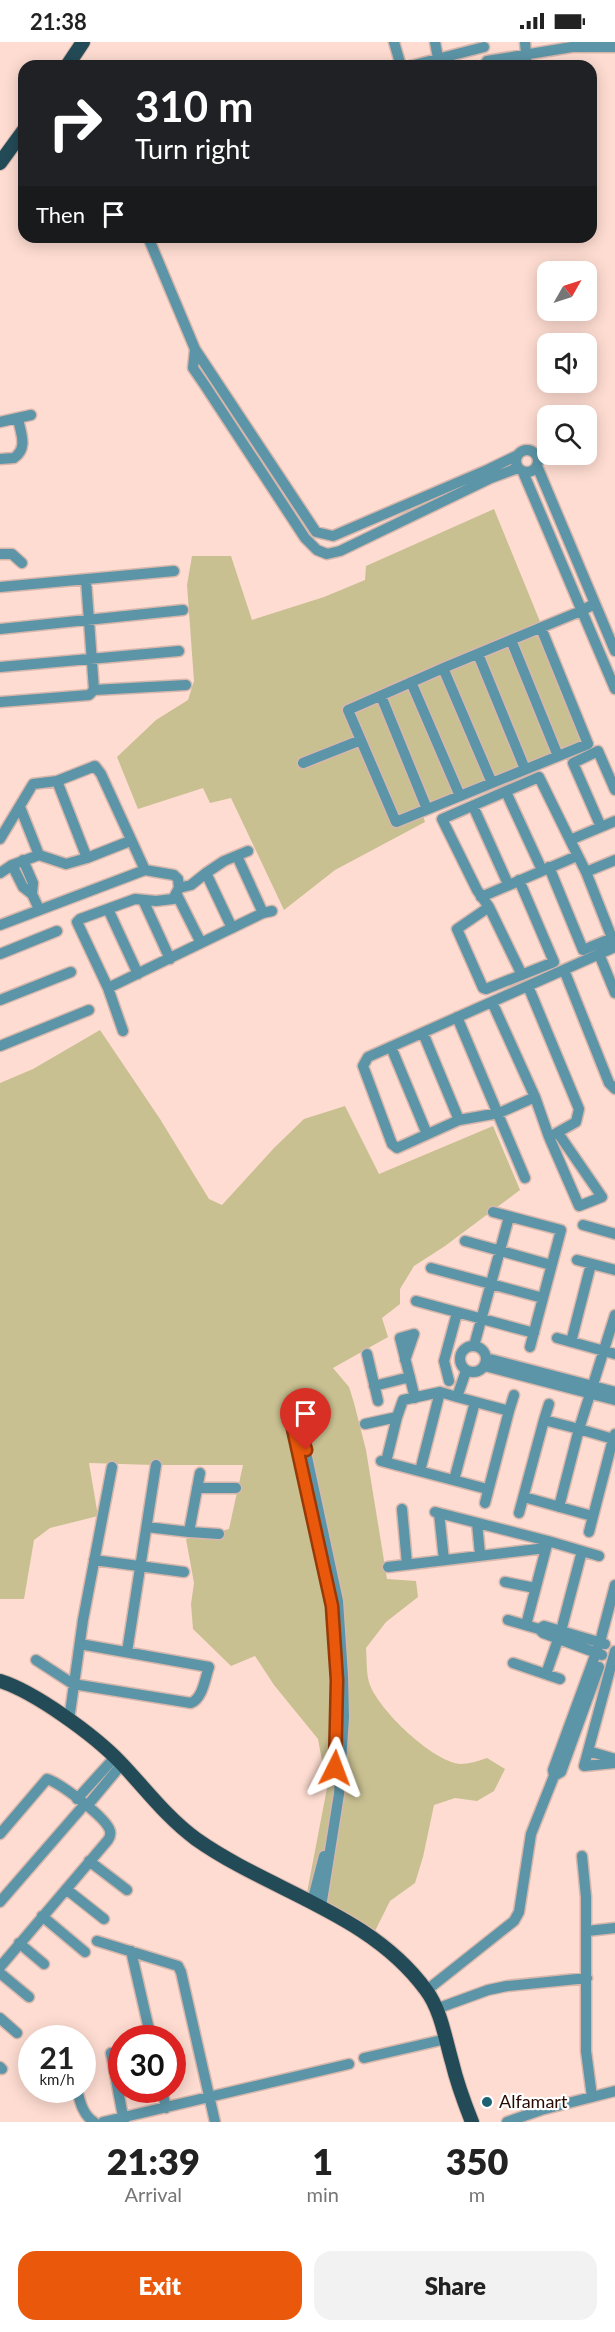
<!DOCTYPE html>
<html lang="en">
<head>
<meta charset="utf-8">
<style>
  :root { --surface:#fff; --page:#f2f2f2; --text:#222; --muted:#767676; --accent:#ea580c }
  body { margin:0; font-family:Lato,sans-serif; background:var(--page); color:var(--text); height:100vh; display:flex; flex-direction:column; font-size:22px; white-space:nowrap }
  * { box-sizing:border-box; margin:0 }
  p { font-size:20px; color:var(--muted) }
  .icon { flex:none; width:33px; height:33px; fill:none; stroke:currentColor; stroke-width:2; stroke-linecap:round; stroke-linejoin:round }
  .map { position:relative; height:2080px; overflow:hidden }
  .panel { display:flex; flex-direction:column; background:var(--surface); flex:1 }
  .panel>* { flex:none }
  .guide { position:absolute; left:18px; top:18px; width:579px; height:183px; border-radius:18px; box-shadow:0 3px 15px #0003; background:#202124; color:#fff; overflow:hidden }
  .needle { width:39px; rotate:51deg }
  .tools { position:absolute; left:537px; top:219px; display:grid; gap:12px }
  .tools a { display:grid; place-items:center; width:60px; height:60px; border-radius:12px; background:var(--surface); box-shadow:0 3px 15px #0003; font-size:30px }
  .speed { position:absolute; left:18px; top:1983px; display:flex; gap:12px; font-size:30px; font-weight:700; text-align:center }
  .speed>* { display:grid; place-content:center; width:78px; height:78px; border-radius:50%; background:var(--surface); box-shadow:0 3px 15px #0003; line-height:1 }
  .speed small { font-size:15px; font-weight:400 }
  .speed .limit { border:9px solid #d22; background:#fff; color:#111 }
  .pin { position:absolute; display:grid; place-items:center; width:51px; height:51px; color:#fff; margin:-62px -26px; border-radius:50% 50% 50% 0; rotate:-45deg; box-shadow:0 0 6px #0007 }
  .pin .icon { rotate:45deg }
  .me { position:absolute; width:66px; margin:-33px; rotate:3deg; stroke-linejoin:round; filter:drop-shadow(0 0 4px #0008) }
  .turn { display:flex; align-items:center; gap:21px; height:126px; padding:0 18px; font-size:27px }
  .turn .icon { width:78px; height:78px; stroke-width:2.5 }
  .turn b { display:block; font-size:42px; line-height:51px }
  .then { display:flex; align-items:center; height:57px; padding:0 18px; background:#0003; gap:12px; font-size:22px }
  .eta { display:flex; justify-content:space-evenly; align-items:center; height:102px; text-align:center }
  .eta b { font-size:36px; font-weight:800; line-height:42px }
  .action { display:flex; gap:12px; margin-top:auto; padding:12px 18px }
  .action a { flex:1; height:69px; border-radius:18px; background:var(--accent); color:#fff; font-size:24px; font-weight:800; line-height:69px; text-align:center }
  .action a+a { background:var(--page); color:var(--text) }
  .status { display:flex; justify-content:space-between; align-items:center; height:42px; padding:0 30px; background:var(--surface); direction:ltr }
  .status svg { height:16px; fill:currentColor }
  .map>svg:first-child { display:block }
</style>
</head>
<body>
<div class="status"><b>21:38</b><svg viewBox="0 0 49 12"><path d="M0 12V9h3v3zM5 12V6h3v6zM10 12V3h3v9zM15 12V0h3v12zM26 1h20v11H26zM47 4h2v5h-2z"/></svg></div>
<div class="map">
<svg width="615" height="2080" viewBox="0 0 615 2080">
  <rect width="100%" height="100%" fill="#fedcd1"/>
  <path fill="#c8c091" d="M494 467 588 697 420 765 425 780 335 828 284 868 231 756 210 761 203 746 138 767 117 715 156 678 188 658 194 639 187 543 192 514H231L252 578 324 555 365 538 366 524Z
    M100 988 160 1077 209 1157 222 1163 274 1106 304 1077 345 1064 379 1132 493 1084 520 1148 445 1204 414 1224 400 1247V1262L382 1276 388 1295 333 1326 349 1345 354 1361 366 1408 387 1537 416 1539 418 1555 386 1580 366 1606C367 1618 366 1633 370 1643 380 1669 432 1719 460 1722 469 1722 478 1719 487 1716L505 1727 494 1749 477 1759 455 1756 434 1763 423 1815 415 1841 390 1859 372 1895 305 1861 327 1746 318 1697 274 1643 255 1614 231 1624 193 1587 191 1562 194 1541 186 1497 229 1487 243 1423H154L89 1421 98 1474 50 1486 34 1498 24 1557H0V1041L33 1027Z"/>
  <g fill="none" stroke-linecap="round" stroke-linejoin="round">
    <defs>
      <path id="minor" d="M394 0 401 24
        M435 0 438 16
        M525 0 527 24
        M410 24 484 5
        M484 24 487 19 572 5H615
        M148 195 195 307 316 490 333 494 487 428 518 413
        M195 307 193 326 204 342 305 496 317 508 327 512 340 509 491 436 518 426
        M0 380 31 373
        M516 419a11 11 0 1 1 22 0a11 11 0 1 1-22 0Z
        M0 417 14 416C28 406 21 392 18 377
        M537 424 615 609
        M523 430 615 647
        M0 512H12L22 521
        M86 538 94 648
        M0 545 174 529
        M541 586 588 702 396 780 348 668 448 624 581 569 594 562
        M0 587 183 568
        M511 598 558 714
        M478 612 525 727
        M0 625 179 609
        M443 626 492 741
        M411 640 460 754
        M381 654 427 767
        M0 660 89 653 94 648 186 643
        M303 721 361 698
        M57 739 87 816 130 799
        M506 750 542 828
        M473 764 508 842
        M20 765 39 813
        M601 785 573 721 598 709 615 748
        M0 797 33 742 57 739 95 724 101 732 145 828
        M237 814 263 871
        M23 818 33 841 32 852 39 867
        M12 823 23 845 32 852
        M549 825 583 908 612 896 586 830 570 798 615 779
        M586 830 615 818
        M0 831 12 823 39 813 66 822 87 816
        M519 838 554 920 486 947 483 946 457 887 489 865 477 848 442 777 539 735 570 798
        M179 846 191 843 206 831
        M177 853 201 901
        M481 855 577 814
        M143 858 170 917
        M489 865 522 933
        M108 867 138 932
        M0 883 145 828 174 833 178 837 179 846 173 857 156 859 135 857 80 877 77 880 108 946 123 989
        M232 886 206 831 224 819 248 809
        M0 912 57 889
        M599 912 615 951
        M564 928 609 1041 615 1047
        M528 944 579 1067 576 1080 553 1093
        M108 946 263 871 272 869
        M0 958 71 930
        M492 960 535 1055 549 1095 579 1164 602 1155 558 1091
        M457 975 525 1136
        M423 991 459 1078
        M0 1004 89 968
        M391 1005 427 1092
        M535 1055 499 1071 459 1078 397 1106 392 1102 363 1024 368 1015 615 905
        M493 1170 561 1188 530 1305
        M583 1183 615 1192
        M465 1199 551 1223
        M577 1218 615 1228
        M431 1226 543 1256
        M416 1259 534 1291
        M615 1273 579 1387 613 1397 615 1392
        M557 1296 615 1312
        M571 1300 591 1222
        M460 1317a13 13 0 1 1 26 0a13 13 0 1 1-26 0Z
        M474 1304 509 1175
        M367 1312 378 1359
        M486 1316 615 1350
        M405 1318 414 1292 400 1296 415 1356
        M485 1324 615 1358
        M466 1329 457 1355 509 1369 514 1353
        M449 1339 444 1319 457 1271
        M374 1344 410 1335
        M549 1362 544 1378 579 1387 559 1465
        M295 1369 301 1387 338 1559 343 1634 344 1675 339 1752 321 1865
        M295 1372 293 1387 331 1559
        M365 1382 397 1375 403 1358 440 1350 457 1355
        M381 1419 487 1447
        M386 1420 397 1375
        M420 1429 440 1350
        M454 1438 475 1360
        M197 1446H236
        M524 1455 592 1474
        M485 1461 509 1369
        M402 1467 407 1522
        M435 1470 548 1499
        M439 1471 444 1518
        M519 1471 544 1378
        M477 1481 480 1512
        M147 1485 189 1490 200 1431
        M189 1490 219 1492
        M589 1490 613 1397
        M94 1518 184 1530
        M388 1525 546 1506
        M505 1540 535 1546
        M508 1578 539 1587 543 1591 602 1613
        M526 1583 548 1499 599 1514
        M539 1587 544 1584 605 1602
        M615 1609 584 1724 615 1721
        M127 1610 156 1423
        M36 1618 73 1642 191 1661C203 1656 205 1636 209 1625L80 1602
        M513 1621 560 1637
        M546 1632 561 1589 582 1509
        M69 1678 83 1578 112 1425
        M588 1709 615 1717
        M554 1734 561 1730 599 1625
        M77 1757 115 1715
        M87 1764 122 1722
        M0 1792 47 1737C60 1741 107 1776 110 1789 111 1793 110 1795 108 1798L0 1925
        M582 1814 586 1855V2009L592 2055
        M89 1819 127 1848
        M66 1847 104 1877
        M0 1860 85 1762
        M312 1860 324 1814
        M42 1874 85 1910
        M587 1889 615 1886
        M97 1899 178 1924 181 1930 215 2080
        M19 1901 44 1922
        M131 1909 151 1996
        M0 1931 29 1955
        M427 1948 514 1879 519 1870 531 1792 554 1734 553 1728 600 1600 615 1543
        M436 1967 488 1948 507 1944 587 1936
        M0 1976 17 1991
        M111 2011 124 2080
        M364 2016 446 1997
        M0 2025 2 2027
        M77 2048C80 2060 83 2073 94 2080
        M162 2048 166 2066
        M103 2080 349 2022
        M507 2080 541 2068 615 2049"/>
      <path id="major" d="M67 24 83 0
        M0 121 24 88
        M0 1639C35 1650 94 1693 120 1720 145 1746 166 1775 196 1797 271 1850 370 1871 426 1948 441 1968 445 1996 452 2020 457 2041 464 2060 472 2080"/>
    </defs>
    <use href="#minor" stroke="#d7b7ac" stroke-width="13"/>
    <use href="#major" stroke="#d7b7ac" stroke-width="16"/>
    <use href="#minor" stroke="#5c95a7" stroke-width="10"/>
    <use href="#major" stroke="#234b57" stroke-width="14"/>
  </g>
  <g fill="none" stroke-linecap="round" stroke-linejoin="round">
    <defs>
      <path id="route" d="M306 1408 295 1369 293 1387 332 1564 337 1638 335 1726"/>
    </defs>
    <use href="#route" stroke="#983908" stroke-width="15"/>
    <use href="#route" stroke="#ea580c" stroke-width="10"/>
  </g>
  <circle fill="#1d6173" stroke="#fff" stroke-width="2" cx="487" cy="2060" r="6"/>
  <g text-anchor="middle" stroke-width="4.5" stroke-linejoin="round" paint-order="stroke">
    <g font-size="18" fill="#280c03" stroke="#fff" text-anchor="start">
      <text x="499" y="2066">Alfamart</text>
    </g>
  </g>
</svg>
<div class="tools">
<a><svg class="needle" viewBox="-14 -14 28 28"><path d="M0-13l5 13h-10z" fill="#e53935"/><path d="M0 13l5-13h-10z" fill="#767676"/></svg></a>
<a><svg class="icon" aria-label="sound" viewBox="0 0 24 24"><path d="M4 9h4l5-4v14l-5-4H4zM17 9q2 3 0 6"/></svg></a>
<a><svg class="icon" aria-label="search" viewBox="0 0 24 24"><circle cx="10" cy="10" r="6"/><path d="M15 15l6 6"/></svg></a>
</div>
<div class="speed"><div>21<small>km/h</small></div><div class="limit">30</div></div>
<div class="pin" style="left:306px;top:1408px;background:#d93025"><svg class="icon" aria-label="arrive" viewBox="0 0 24 24"><path d="M6 21V4h12l-3 4 3 4H6"/></svg></div>
<svg class="me" style="left:335px;top:1726px" viewBox="-20 -20 40 40"><path d="M0-17L14 15 0 8-14 15z" fill="#ea580c" stroke="#fff" stroke-width="4"/></svg>
<div class="guide">
<div class="turn"><svg class="icon" aria-label="right" viewBox="0 0 24 24"><path d="M7 20v-9h11M14 6l5 5-5 5"/></svg><div><b>310 m</b>Turn right</div></div>
<div class="then">Then<svg class="icon" aria-label="arrive" viewBox="0 0 24 24"><path d="M6 21V4h12l-3 4 3 4H6"/></svg></div>
</div>
</div>
<section class="panel">
<div class="eta">
<div><b>21:39</b><p>Arrival</p></div>
<div><b>1</b><p>min</p></div>
<div><b>350</b><p>m</p></div>
</div>
<div class="action"><a>Exit</a><a>Share</a></div>
</section>
</body>
</html>
